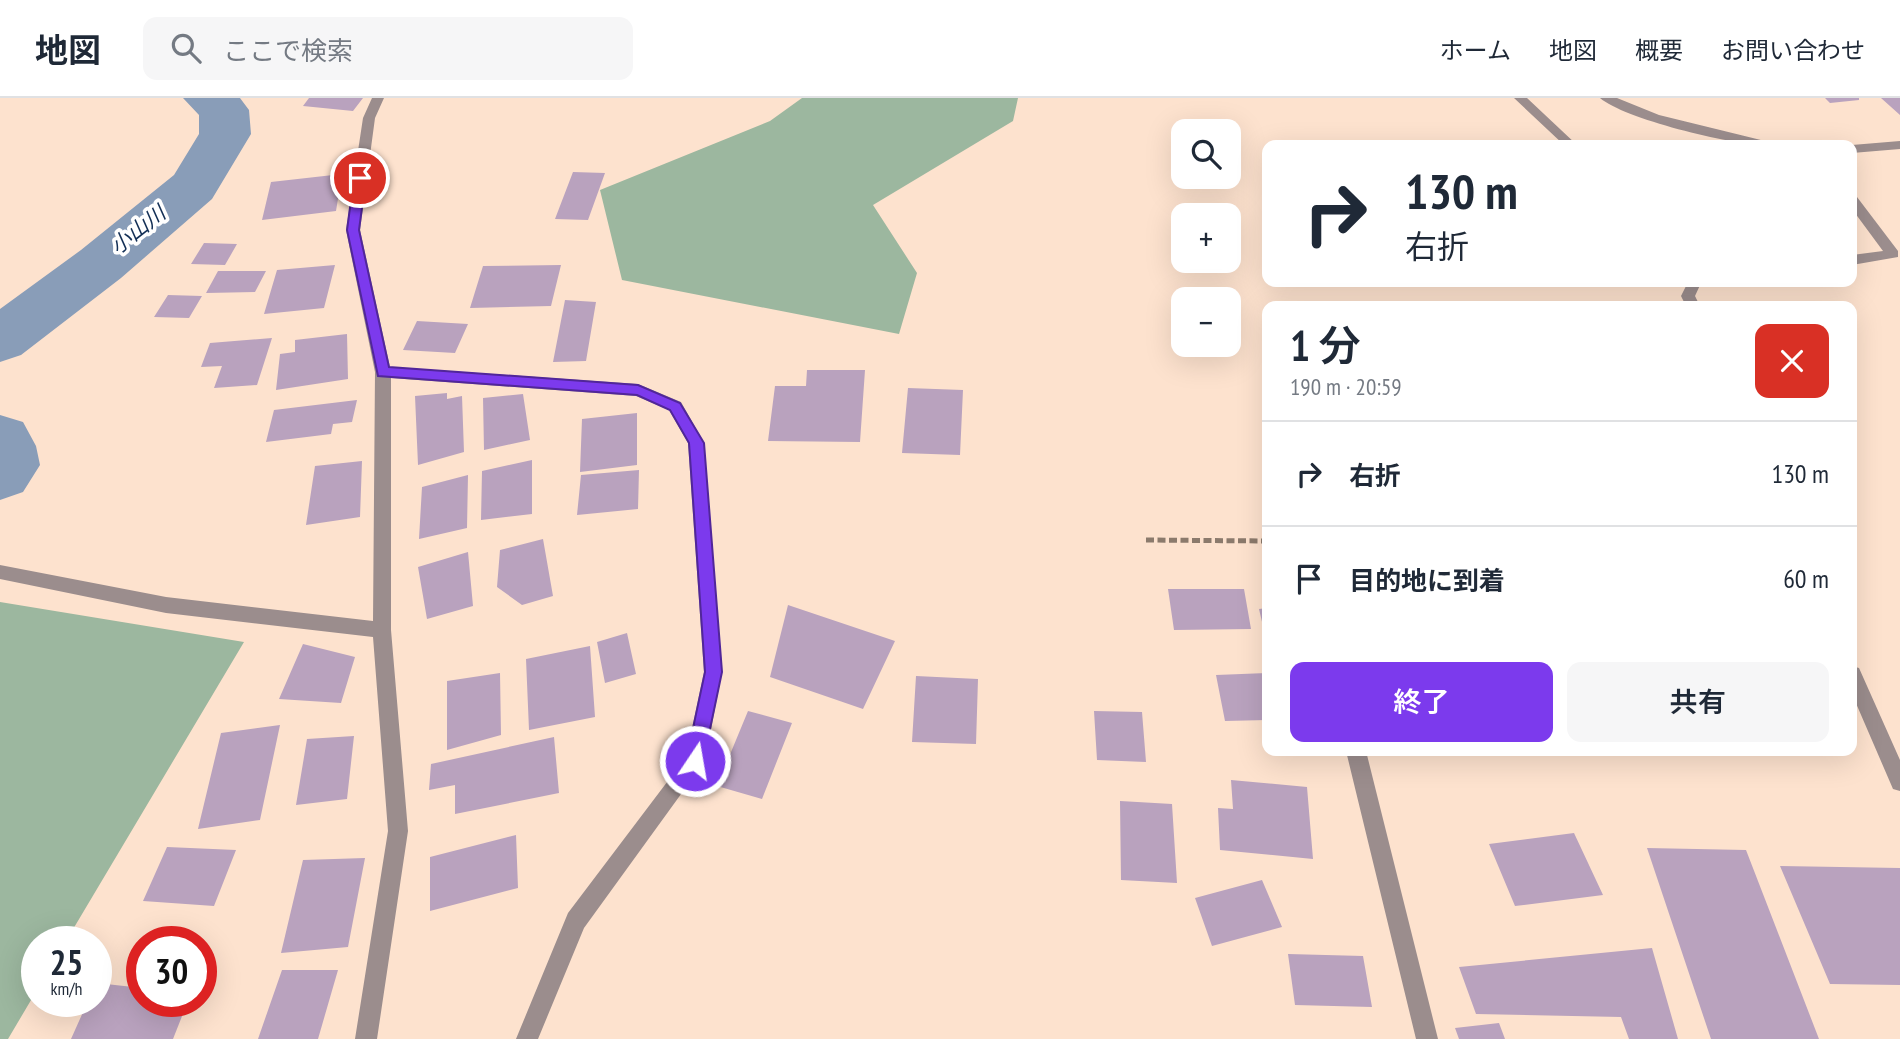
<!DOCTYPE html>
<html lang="ja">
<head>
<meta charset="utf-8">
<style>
  :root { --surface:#fff; --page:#f6f6f7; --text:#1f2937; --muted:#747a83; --line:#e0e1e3; --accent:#7c3aed }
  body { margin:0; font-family:"PT Sans Narrow","Noto Sans JP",sans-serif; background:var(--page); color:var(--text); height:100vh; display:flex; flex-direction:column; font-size:26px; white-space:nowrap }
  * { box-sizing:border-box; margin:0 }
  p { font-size:23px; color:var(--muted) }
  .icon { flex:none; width:38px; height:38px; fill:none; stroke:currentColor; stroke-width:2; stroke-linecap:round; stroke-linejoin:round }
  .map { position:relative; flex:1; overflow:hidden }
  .side { position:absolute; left:1262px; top:203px; width:595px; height:455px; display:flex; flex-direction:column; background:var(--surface); border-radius:14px; box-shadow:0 7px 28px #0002 }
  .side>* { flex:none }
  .top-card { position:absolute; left:1262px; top:42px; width:595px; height:147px; border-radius:14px; box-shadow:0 7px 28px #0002; background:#fff; color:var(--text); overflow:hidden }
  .fabs { position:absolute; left:1171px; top:21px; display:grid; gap:14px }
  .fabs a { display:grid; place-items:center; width:70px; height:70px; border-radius:14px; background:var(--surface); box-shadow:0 7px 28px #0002; font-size:35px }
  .speed { position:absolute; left:21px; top:828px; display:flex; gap:14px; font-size:35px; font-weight:700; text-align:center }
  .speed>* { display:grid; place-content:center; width:91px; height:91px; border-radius:50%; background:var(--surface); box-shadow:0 7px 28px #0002; line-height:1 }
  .speed small { font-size:18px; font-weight:400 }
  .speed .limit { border:10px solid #d22; background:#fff; color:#111 }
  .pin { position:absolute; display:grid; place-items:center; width:60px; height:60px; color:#fff; margin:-30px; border:4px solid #fff; border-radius:50%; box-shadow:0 2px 7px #0007 }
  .me { position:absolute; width:77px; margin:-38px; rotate:12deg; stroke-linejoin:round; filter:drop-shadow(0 0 5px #0008) }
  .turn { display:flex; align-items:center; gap:24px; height:147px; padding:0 28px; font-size:32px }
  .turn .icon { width:91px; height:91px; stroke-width:2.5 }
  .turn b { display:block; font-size:49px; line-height:60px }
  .round { display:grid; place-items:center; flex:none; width:74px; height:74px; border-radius:14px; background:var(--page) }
  .headline { display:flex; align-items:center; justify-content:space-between; height:119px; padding:0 28px }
  h1 { font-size:42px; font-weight:600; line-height:52px }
  .cta { display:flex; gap:14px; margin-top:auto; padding:14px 28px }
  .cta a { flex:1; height:80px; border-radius:14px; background:var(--accent); color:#fff; font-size:28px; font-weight:600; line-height:80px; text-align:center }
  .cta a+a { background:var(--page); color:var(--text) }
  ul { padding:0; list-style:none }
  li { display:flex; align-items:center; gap:21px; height:105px; padding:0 28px; border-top:2px solid var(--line) }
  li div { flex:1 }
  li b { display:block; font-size:26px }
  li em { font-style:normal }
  header { display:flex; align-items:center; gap:42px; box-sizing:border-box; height:98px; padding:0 35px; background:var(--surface); border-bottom:2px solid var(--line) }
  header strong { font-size:33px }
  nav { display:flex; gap:38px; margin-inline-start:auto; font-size:24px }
  .search { width:490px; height:63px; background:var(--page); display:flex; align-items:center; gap:18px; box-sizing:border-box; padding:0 24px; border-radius:14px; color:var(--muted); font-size:26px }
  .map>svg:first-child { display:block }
</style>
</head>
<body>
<header>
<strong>地図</strong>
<div class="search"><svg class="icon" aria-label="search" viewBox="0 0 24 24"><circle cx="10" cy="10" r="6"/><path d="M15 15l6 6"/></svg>ここで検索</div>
<nav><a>ホーム</a><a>地図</a><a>概要</a><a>お問い合わせ</a></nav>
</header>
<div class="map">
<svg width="1900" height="941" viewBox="0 0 1900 941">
  <rect width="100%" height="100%" fill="#fde2ce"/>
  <path fill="#9cb79f" d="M802 0H1018L1013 23 873 107 917 175 899 236 622 182 600 92 770 23Z
    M0 504 244 544 66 843 37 844V892L8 941H0Z"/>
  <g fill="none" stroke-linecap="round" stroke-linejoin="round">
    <path fill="#899db8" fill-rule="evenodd" d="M183 0H240L249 12 251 36 212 101 121 180 21 257 0 264V211L81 152 174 77 199 36V17Z
      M0 317 23 324 36 348 40 367 23 394 0 402Z"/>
  </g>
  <path fill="#b9a2be" d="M309 0H363L353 13 303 8Z
    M1825 0H1859V2L1830 5Z
    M1881 0H1900V17Z
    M573 74 605 75 588 122 555 121Z
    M342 76 336 113 262 122 271 84Z
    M204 145 237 146 225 167 191 166Z
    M335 167 324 210 264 216 277 172Z
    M561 167 551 208 470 210 483 168Z
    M218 173H266L255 194 206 195Z
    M168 197 202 198 189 220 154 219Z
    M565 202 596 204 586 263 553 264Z
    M417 223 468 226 455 255 403 252Z
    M347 236 348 281 276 292 280 256 295 254V242Z
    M272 240 257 287 214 290 222 268 201 269 210 245Z
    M807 272H865L860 344 768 343 775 288H806Z
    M908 290 963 292 960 357 902 355Z
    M447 295V301L462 298 464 354 418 367 415 298Z
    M523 296 530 342 484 352 483 300Z
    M357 302 352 324 333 326 331 336 266 344 274 312Z
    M637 315V367L580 374 582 321Z
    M532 362V416L481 422 482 373Z
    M362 363 360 419 306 427 315 368Z
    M639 372 638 411 577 417 581 377Z
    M468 377 467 430 419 441 422 389Z
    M543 441 553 498 522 507 497 489 500 452Z
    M468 454 473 508 427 521 418 469Z
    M1168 491H1244L1251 531 1174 532Z
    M788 507 895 543 863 611 770 579Z
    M1267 510V541H1266L1259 511Z
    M627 535 636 576 605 585 597 544Z
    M303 546 355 559 341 605 279 601Z
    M590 548 595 619 529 632 526 561Z
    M500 575 501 637 447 652V583Z
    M1267 575V622L1225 623 1216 577Z
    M916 578 978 581 976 646 912 644Z
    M748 613 792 625 762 701 717 688Z
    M1094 613 1142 614 1146 664 1097 662Z
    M280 627 260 722 198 731 221 635Z
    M354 638 347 701 296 707 307 641Z
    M554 639 559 695 455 716V687L429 692 431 666Z
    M1231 682 1307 689 1313 761 1220 752 1218 710 1233 711Z
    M1120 703 1172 706 1177 785 1121 782Z
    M1574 735 1603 797 1515 808 1489 746Z
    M516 737 518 790 430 813V759Z
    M167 749 236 752 214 808 143 803Z
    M1647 750 1746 752 1819 941H1711Z
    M365 760 348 849 281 855 303 762Z
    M1780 768 1900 770V887L1830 886Z
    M1262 782 1282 829 1212 848 1195 800Z
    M1652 850 1678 941H1629L1621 919 1476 916 1459 869Z
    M1288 856 1363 858 1372 909 1295 907Z
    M282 872H338L318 941H258Z
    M97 885 142 890V903H188L173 941H71L88 903H96Z
    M1499 925 1505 941H1459L1455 930Z"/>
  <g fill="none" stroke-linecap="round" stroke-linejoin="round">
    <path stroke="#8b7a6c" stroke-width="5" stroke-dasharray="8 3.5" stroke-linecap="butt" d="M1146 442 1267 443"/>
    <path fill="#9b8d8d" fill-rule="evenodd" d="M372 0H384L375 20 360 132 390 269 638 286 681 304 704 345 722 574 705 663 584 830 538 941H516L568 815 686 659 704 574 688 345 669 312 636 298 391 280V532L408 733 377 941H355L388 733 373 539 166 515 0 481V467L166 499 373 523 375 274 346 132 363 20Z
      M1514 0H1527L1577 47H1564Z
      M1600 0H1617L1659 17 1769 44 1770 47C1738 49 1624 21 1600 0Z
      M1900 43V51L1852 55V47Z
      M1852 98 1857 99 1898 153V159L1852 167V157L1883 153 1852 111Z
      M1688 184 1701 185 1695 198 1700 208H1686L1681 198Z
      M1852 568 1859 570 1900 662V693L1893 691 1852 596Z
      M1346 653H1366L1438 941H1416Z"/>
  </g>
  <path fill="#7c3aed" stroke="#51269a" stroke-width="2" d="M360 76 366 80 359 132 389 269 638 287 680 305 704 345 722 574 702 669 695 672 689 669 686 663 705 574 689 345 670 312 637 297 378 278 347 132 354 80Z"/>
  <g text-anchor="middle" stroke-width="7" stroke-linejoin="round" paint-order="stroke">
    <g font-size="21" font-style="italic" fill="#132f55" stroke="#fff">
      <text transform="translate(138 132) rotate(-38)" y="7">小山川</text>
    </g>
  </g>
</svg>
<div class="fabs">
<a><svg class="icon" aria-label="search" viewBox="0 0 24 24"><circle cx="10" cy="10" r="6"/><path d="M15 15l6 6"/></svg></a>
<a>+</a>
<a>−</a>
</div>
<div class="speed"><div>25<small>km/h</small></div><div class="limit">30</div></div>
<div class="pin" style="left:360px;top:80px;background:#d93025"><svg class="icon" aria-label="arrive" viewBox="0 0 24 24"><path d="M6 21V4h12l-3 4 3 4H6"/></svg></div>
<svg class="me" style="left:695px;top:663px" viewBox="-20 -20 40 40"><circle r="17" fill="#7c3aed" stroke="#fff" stroke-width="3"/><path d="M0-11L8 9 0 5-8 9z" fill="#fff"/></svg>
<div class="top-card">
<div class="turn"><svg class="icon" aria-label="right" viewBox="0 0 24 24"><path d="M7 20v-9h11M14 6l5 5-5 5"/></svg><div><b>130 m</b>右折</div></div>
</div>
<section class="side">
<div class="headline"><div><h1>1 分</h1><p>190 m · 20:59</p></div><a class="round" style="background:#d93025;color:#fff"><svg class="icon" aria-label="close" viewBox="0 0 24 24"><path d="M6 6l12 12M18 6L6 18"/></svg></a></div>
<ul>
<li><svg class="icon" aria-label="right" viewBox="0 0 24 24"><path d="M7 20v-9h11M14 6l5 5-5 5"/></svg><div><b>右折</b></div><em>130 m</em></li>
<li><svg class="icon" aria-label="arrive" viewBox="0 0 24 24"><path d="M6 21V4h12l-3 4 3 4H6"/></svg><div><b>目的地に到着</b></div><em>60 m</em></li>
</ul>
<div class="cta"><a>終了</a><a>共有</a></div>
</section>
</div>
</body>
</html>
